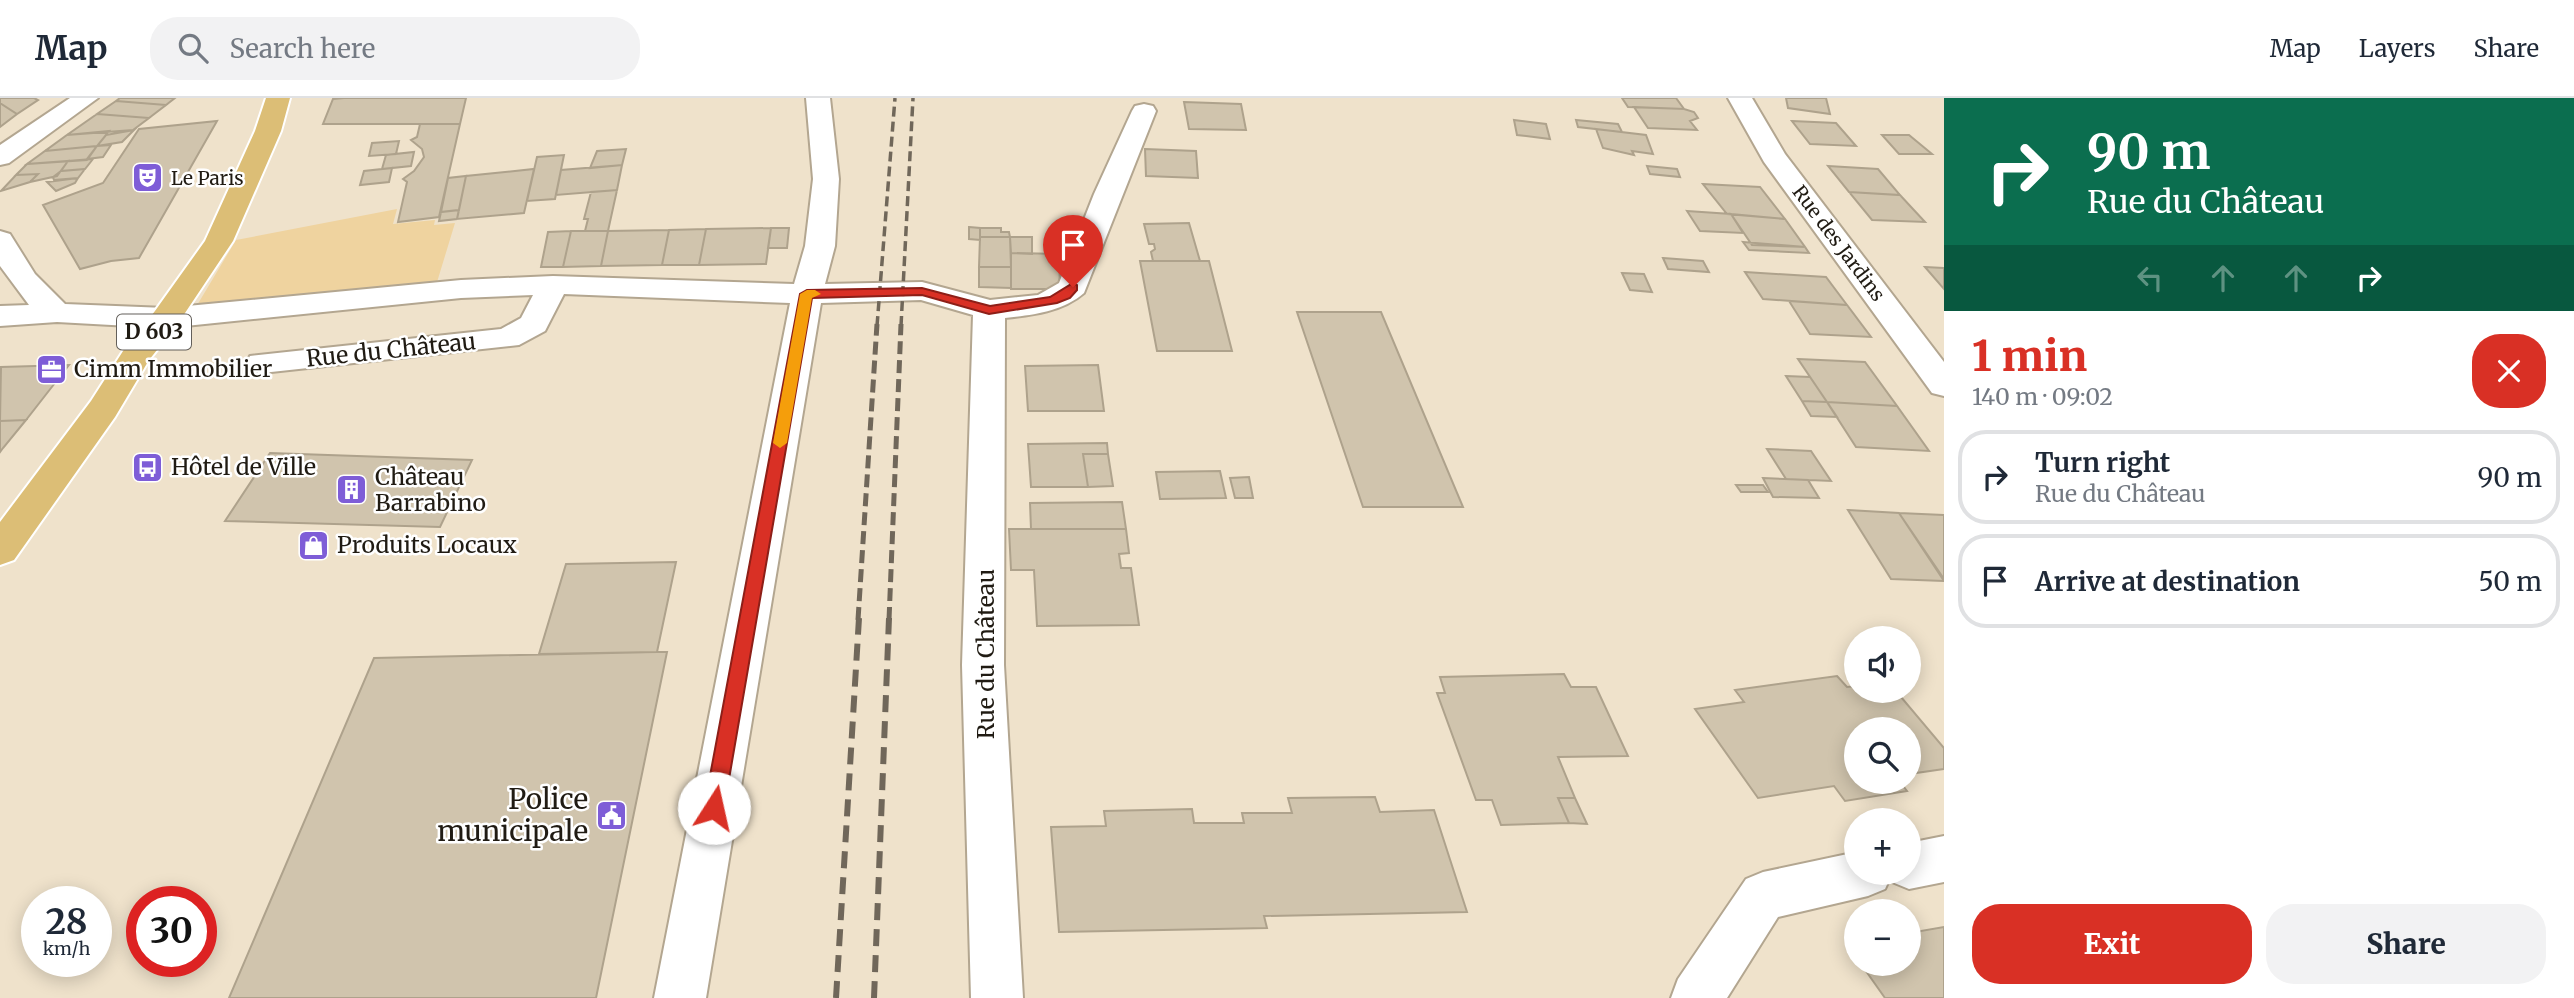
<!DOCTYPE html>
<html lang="en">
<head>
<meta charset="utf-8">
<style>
  :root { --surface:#fff; --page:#f2f2f3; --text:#1f2937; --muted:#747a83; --line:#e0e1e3; --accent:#d93025 }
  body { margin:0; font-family:Merriweather,serif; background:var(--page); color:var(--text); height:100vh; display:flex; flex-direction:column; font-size:26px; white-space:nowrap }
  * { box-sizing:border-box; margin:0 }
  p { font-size:23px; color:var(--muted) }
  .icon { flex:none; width:38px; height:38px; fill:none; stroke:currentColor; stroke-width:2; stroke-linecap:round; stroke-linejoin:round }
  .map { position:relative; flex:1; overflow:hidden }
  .sheet { display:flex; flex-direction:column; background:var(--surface); width:630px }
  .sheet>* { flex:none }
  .hud { background:#0b6e4f; color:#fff; overflow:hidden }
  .tools { position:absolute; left:1844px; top:528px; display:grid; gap:14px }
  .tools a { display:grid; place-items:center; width:77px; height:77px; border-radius:50%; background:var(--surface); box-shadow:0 4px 18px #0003; font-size:35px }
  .speed { position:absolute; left:21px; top:788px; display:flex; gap:14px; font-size:35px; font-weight:700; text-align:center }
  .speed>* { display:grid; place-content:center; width:91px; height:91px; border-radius:50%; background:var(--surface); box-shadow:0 4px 18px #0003; line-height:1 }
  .speed small { font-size:18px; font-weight:400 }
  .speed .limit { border:10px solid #d22; background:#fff; color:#111 }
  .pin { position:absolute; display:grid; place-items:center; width:60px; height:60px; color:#fff; margin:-72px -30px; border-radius:50% 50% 50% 0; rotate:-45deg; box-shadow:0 0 7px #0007 }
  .pin .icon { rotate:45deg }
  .me { position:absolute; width:77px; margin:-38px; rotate:10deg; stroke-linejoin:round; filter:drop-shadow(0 0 5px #0008) }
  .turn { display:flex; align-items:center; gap:24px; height:147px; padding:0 28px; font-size:32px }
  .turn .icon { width:91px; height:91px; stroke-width:2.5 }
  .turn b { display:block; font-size:49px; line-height:60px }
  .lanes { display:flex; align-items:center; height:66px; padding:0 28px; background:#0003; justify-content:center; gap:35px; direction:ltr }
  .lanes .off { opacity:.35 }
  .round { display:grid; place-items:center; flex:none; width:74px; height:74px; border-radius:28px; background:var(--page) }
  .headline { display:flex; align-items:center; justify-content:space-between; height:119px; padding:0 28px }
  h1 { font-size:42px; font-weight:800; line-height:52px; color:var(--accent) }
  .cta { display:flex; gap:14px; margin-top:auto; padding:14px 28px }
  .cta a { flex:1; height:80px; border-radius:28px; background:var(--accent); color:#fff; font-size:28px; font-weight:800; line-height:80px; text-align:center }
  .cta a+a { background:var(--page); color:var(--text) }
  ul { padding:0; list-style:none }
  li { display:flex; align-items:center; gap:21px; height:94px; margin:0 14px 10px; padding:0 14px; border:4px solid var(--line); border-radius:28px }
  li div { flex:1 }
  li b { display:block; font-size:26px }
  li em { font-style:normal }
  header { display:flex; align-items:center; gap:42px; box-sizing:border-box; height:98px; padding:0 35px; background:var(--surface); border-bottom:2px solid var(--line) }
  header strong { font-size:33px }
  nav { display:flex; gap:38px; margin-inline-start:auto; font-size:24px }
  .search { width:490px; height:63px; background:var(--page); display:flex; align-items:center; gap:18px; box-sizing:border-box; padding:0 24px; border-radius:28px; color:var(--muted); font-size:26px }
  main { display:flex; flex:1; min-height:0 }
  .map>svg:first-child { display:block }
</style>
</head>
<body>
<header>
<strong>Map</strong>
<div class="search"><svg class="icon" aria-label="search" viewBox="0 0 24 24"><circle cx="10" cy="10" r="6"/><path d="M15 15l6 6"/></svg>Search here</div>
<nav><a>Map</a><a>Layers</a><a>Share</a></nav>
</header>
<main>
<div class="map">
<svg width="1944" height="900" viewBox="0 0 1944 900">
  <rect width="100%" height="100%" fill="#efe2cb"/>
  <path fill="#efd39f" d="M397 111 393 126 435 122 434 127 455 125 434 194 193 214 236 142Z"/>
  <path fill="#d0c4ad" stroke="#aea28c" stroke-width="2" d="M0 0H34L38 2 17 16 0 5Z
    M120 0H175L166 7 116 3Z
    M344 0H466L460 26H323L333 1Z
    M1622 0H1676L1684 11 1628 9Z
    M1786 0H1826L1830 16 1788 10Z
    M116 3 166 7 149 20 97 16Z
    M1184 4 1241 6 1246 32 1189 31Z
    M0 5 17 16 0 29Z
    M1634 9 1684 11 1694 14 1698 20 1690 23 1697 32 1648 30Z
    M97 16 149 20 133 32 67 37Z
    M1514 22 1546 26 1550 41 1517 37Z
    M1576 22 1618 26 1622 34 1578 29Z
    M217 23 139 160 111 163 80 171 43 107 103 85 139 31Z
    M1792 23 1836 25 1856 48 1810 46Z
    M420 26H460L439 119 398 124 407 84 403 81 414 73 424 59 422 51 411 42 417 39Z
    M1596 31 1646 37 1653 56 1632 53 1634 57 1603 50Z
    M134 32 122 44 97 48 106 37Z
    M109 33 97 48 45 53 67 37Z
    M1882 37H1909L1932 56H1899Z
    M399 43 396 56 369 58 372 45Z
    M111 47 103 59 87 61 97 48Z
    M97 48 87 62 27 66 45 53Z
    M626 51 622 67 590 70 597 53Z
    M1145 51 1196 53 1198 80 1146 78Z
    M414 54 411 68 382 71 386 57Z
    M564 57 555 101 527 103 537 59Z
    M93 61 85 71 61 73 68 63Z
    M68 63 57 78 30 84 38 76 16 77 27 66Z
    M622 67 617 92 556 97 561 72Z
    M1647 68 1677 71 1680 79 1650 76Z
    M1828 68 1878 71 1900 97 1849 94Z
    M392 70 389 84 360 87 364 73Z
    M85 71 78 80 54 82 53 79 61 73Z
    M534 71 524 115 457 121 466 78Z
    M38 76 30 84 1 93 16 77Z
    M466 78 459 112 441 114 448 80Z
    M78 80 75 85 56 93 47 84Z
    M1703 86 1760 89 1785 121 1727 116Z
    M617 92 608 133H585L588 121H584L591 94Z
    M1849 94 1900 97 1925 124 1872 122Z
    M459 112 457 121 439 123 441 114Z
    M1687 113 1731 116 1743 135 1700 133Z
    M1731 116 1785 121 1805 149 1752 147Z
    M1189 125 1200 163H1153L1151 154 1155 151 1154 146H1149L1144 126Z
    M969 129 980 130V142L969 141Z
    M771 130H789L787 150H768Z
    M771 130 766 166 699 167 706 131Z
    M980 130H1001V134H1009L1010 139H980Z
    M706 131 699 167H662L669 132Z
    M669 132 662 167 601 168 608 133Z
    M571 133H608L601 168 563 169Z
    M571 133 563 169H541L548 134Z
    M980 139H1010L1011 169H979Z
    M1010 139H1032V156L1011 155Z
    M1743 144 1805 149 1809 155 1749 152Z
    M1059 149H1075L1071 162H1059Z
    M1011 155 1059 156 1060 191H1011Z
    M1663 160 1703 163 1709 174 1668 171Z
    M1140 163H1209L1232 253H1157Z
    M979 169H1011V190L979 189Z
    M1925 169 1944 170V191Z
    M1745 174 1826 179 1847 207 1763 201Z
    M1622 175 1644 176 1652 194 1630 192Z
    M1789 203 1847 207 1871 239 1810 236Z
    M1297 214H1381L1463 409H1363Z
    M1798 261 1865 264 1897 308 1827 304Z
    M69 267 26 322 0 323 1 269Z
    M1098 267 1104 313H1028L1025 268Z
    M1786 278 1810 279 1827 304 1802 303Z
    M1802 303 1827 304 1837 319 1811 318Z
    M1827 304 1897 308 1929 353 1856 349Z
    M26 322 3 350 0 354V323Z
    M1107 345 1108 356H1083L1088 389H1031L1028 346Z
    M1767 351 1811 353 1831 383 1786 381Z
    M270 355 472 362 440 429 225 423Z
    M1083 356H1108L1113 388 1088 389Z
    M1220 373 1226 400 1160 401 1156 374Z
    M1249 379 1253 400H1235L1230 380Z
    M1763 380 1808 382 1819 400 1773 399Z
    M1736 387H1763L1768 394H1741Z
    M1122 404 1126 431H1031L1030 405Z
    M1848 412 1899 415 1944 483 1891 481Z
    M1899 415 1944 417V481Z
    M1009 431H1126L1129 455 1119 456 1121 470H1131L1139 527 1037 528 1034 472H1011Z
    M676 464 657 554 539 556 566 466Z
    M657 554H667L596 900H229L374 560Z
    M1564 576 1571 589H1596L1628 658 1558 659 1575 700H1558L1569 725 1501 727 1492 702H1476L1437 595H1445L1440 579Z
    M1837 578 1847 589 1857 588V593H1896L1944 650V671L1909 676V632H1857V684H1900L1907 693 1845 703 1834 688 1758 700 1695 611 1744 604 1735 592Z
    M1375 699 1380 714 1434 712 1467 814 1264 818 1267 830 1059 834 1051 729 1106 728 1104 713 1192 711 1194 725H1244L1242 715H1292L1288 700Z
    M1558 700H1575L1587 726 1569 725Z
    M1944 829V900H1885L1861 866H1909V853L1913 852 1909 848V835Z"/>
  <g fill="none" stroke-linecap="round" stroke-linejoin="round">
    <defs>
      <path id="minor" d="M70 0H98L9 65 0 67V47Z
        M806 0H830L839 81 835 148 825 186 922 184 990 202 1038 197 1059 185 1094 96 1132 13 1135 8 1144 6 1153 8 1156 13 1084 195C1062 214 1032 217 1005 220L1004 567 1023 900H971L962 567 973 217 921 202 821 205 706 900H654L790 205 564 196 545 233 519 247 262 275 250 272 246 265 250 258 501 231 521 220 533 197 461 200 166 230 57 224 0 228V208L29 207 0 168V133L10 136 35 176 65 206 166 210 461 182 553 178 794 186 805 148 813 81Z
        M1728 0H1752L1785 56 1944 264V298L1932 295 1764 64Z
        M1944 738V784L1909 791 1892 784 1890 780 1885 791 1868 798 1778 819 1727 900H1671L1678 881 1746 781 1763 774 1857 754V775H1909V745Z"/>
      <path id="major" d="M266 0H290L281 33 233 143 177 227 149 262 115 319 14 462 0 467V424L91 303 125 250 155 213 205 143 255 33Z"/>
    </defs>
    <use href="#minor" stroke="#b3a690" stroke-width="4"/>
    <use href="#major" stroke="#fff" stroke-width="4"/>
    <use href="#minor" fill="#fff" fill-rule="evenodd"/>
    <use href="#major" fill="#dcbe76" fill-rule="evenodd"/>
    <path stroke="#70675a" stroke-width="3.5" stroke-dasharray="10 5" stroke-linecap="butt" d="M877 228 895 0
      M901 228 913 0"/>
    <path stroke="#70675a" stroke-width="5" stroke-dasharray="13 6" stroke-linecap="butt" d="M858 522 877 226
      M889 522 901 226"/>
    <path stroke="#70675a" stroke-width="6" stroke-dasharray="17 9" stroke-linecap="butt" d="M836 900 859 520
      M874 900 889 520"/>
  </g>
  <path fill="#d93025" stroke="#8d1f18" stroke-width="2" d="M1073 185 1077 187V192L1070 200 1057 205 989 216 922 197 812 200 724 710 721 716 714 719 707 716 704 710 800 196 807 192 922 190 990 208 1050 199Z"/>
  <path fill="#f59e0b" d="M807 192H815L821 196 812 200 787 345 780 350 773 345 800 196Z"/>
  <defs>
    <symbol id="theatre-square" viewBox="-11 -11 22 22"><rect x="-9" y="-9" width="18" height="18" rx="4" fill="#7e5dd7" stroke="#fff"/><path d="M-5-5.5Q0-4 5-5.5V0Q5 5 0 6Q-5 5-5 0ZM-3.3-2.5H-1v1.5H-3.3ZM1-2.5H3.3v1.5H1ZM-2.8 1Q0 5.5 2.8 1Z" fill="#fff"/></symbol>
    <symbol id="office-square" viewBox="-11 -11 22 22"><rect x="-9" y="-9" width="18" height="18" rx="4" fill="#7e5dd7" stroke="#fff"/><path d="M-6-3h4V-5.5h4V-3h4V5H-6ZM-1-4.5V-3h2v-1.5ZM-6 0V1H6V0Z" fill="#fff"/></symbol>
    <symbol id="bus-square" viewBox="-11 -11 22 22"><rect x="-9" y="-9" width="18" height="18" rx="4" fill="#7e5dd7" stroke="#fff"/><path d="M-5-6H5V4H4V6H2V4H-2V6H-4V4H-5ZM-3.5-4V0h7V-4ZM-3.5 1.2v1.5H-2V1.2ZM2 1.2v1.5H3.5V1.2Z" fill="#fff"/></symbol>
    <symbol id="building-square" viewBox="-11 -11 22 22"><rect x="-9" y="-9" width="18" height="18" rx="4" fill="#7e5dd7" stroke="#fff"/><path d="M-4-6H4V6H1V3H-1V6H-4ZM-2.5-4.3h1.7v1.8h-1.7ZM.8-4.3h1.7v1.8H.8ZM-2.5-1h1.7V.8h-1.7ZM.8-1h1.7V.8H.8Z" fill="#fff"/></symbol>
    <symbol id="shop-square" viewBox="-11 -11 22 22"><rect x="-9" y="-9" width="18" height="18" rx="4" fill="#7e5dd7" stroke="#fff"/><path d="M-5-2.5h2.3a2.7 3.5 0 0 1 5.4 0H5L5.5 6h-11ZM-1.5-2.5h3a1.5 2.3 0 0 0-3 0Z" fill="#fff"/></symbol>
    <symbol id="civic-square" viewBox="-11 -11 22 22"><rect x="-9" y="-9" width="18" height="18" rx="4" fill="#7e5dd7" stroke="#fff"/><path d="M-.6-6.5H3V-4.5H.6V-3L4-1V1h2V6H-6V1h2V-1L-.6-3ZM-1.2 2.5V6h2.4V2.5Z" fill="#fff"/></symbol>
  </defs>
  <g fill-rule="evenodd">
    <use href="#theatre-square" x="130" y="62" width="35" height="35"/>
    <use href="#office-square" x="34" y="254" width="35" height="35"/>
    <use href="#bus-square" x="130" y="352" width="35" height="35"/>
    <use href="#building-square" x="334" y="374" width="35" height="35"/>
    <use href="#shop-square" x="296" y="430" width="35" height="35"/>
    <use href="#civic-square" x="594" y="700" width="35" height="35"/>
  </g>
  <g text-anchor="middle" stroke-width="5" stroke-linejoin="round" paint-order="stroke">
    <g font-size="19" fill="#201b13" stroke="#fff" text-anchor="start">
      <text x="171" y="87">Le Paris</text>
    </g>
    <g font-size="19" fill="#201b13" stroke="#fff">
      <text transform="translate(1839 145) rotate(53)" y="7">Rue des Jardins</text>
    </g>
    <rect fill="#fff" stroke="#635f5a" stroke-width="2" x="117" y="216.5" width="74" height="35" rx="5"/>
    <g font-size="21" font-weight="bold" fill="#201b13">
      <text x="154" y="241">D 603</text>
    </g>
    <g font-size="23" fill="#201b13" stroke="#fff">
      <text transform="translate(391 252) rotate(-6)" y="8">Rue du Château</text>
      <text transform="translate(986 556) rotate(-90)" y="8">Rue du Château</text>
    </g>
    <g font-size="23" fill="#201b13" stroke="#fff" text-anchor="start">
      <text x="74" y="279">Cimm Immobilier</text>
      <text x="171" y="377">Hôtel de Ville</text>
      <text x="375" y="387">Château<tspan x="375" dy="26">Barrabino</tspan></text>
      <text x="337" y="455">Produits Locaux</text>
    </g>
    <g font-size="28" fill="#201b13" stroke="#fff" text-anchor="end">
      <text x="588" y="711">Police<tspan x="588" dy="32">municipale</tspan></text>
    </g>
  </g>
</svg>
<div class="tools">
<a><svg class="icon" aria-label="sound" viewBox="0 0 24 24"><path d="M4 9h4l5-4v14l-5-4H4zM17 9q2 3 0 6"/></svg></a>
<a><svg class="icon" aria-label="search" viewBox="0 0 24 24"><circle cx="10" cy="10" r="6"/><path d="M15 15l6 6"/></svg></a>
<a>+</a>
<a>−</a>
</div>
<div class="speed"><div>28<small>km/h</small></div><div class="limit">30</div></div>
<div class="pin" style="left:1073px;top:189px;background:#d93025"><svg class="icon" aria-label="arrive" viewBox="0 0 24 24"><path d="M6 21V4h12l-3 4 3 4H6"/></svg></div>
<svg class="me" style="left:714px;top:710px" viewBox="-20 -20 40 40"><circle r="19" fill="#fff"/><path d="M0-13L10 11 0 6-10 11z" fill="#d93025"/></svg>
</div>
<section class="sheet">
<div class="hud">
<div class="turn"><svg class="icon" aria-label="right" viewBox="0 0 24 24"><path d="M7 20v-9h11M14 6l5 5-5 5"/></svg><div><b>90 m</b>Rue du Château</div></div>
<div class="lanes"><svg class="icon off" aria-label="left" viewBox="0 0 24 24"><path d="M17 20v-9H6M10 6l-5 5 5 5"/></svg><svg class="icon off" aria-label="ahead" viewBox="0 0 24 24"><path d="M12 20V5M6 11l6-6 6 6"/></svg><svg class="icon off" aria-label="ahead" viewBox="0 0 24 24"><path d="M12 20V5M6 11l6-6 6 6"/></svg><svg class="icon" aria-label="right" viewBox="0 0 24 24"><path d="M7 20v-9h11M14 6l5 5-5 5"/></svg></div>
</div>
<div class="headline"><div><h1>1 min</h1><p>140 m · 09:02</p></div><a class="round" style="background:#d93025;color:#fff"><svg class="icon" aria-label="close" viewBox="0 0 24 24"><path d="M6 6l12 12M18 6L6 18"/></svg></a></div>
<ul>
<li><svg class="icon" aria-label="right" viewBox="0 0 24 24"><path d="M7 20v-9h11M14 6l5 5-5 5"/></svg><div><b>Turn right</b><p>Rue du Château</p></div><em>90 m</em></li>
<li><svg class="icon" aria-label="arrive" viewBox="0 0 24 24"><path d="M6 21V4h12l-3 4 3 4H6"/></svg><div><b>Arrive at destination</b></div><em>50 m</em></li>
</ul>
<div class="cta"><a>Exit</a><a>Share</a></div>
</section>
</main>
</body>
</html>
